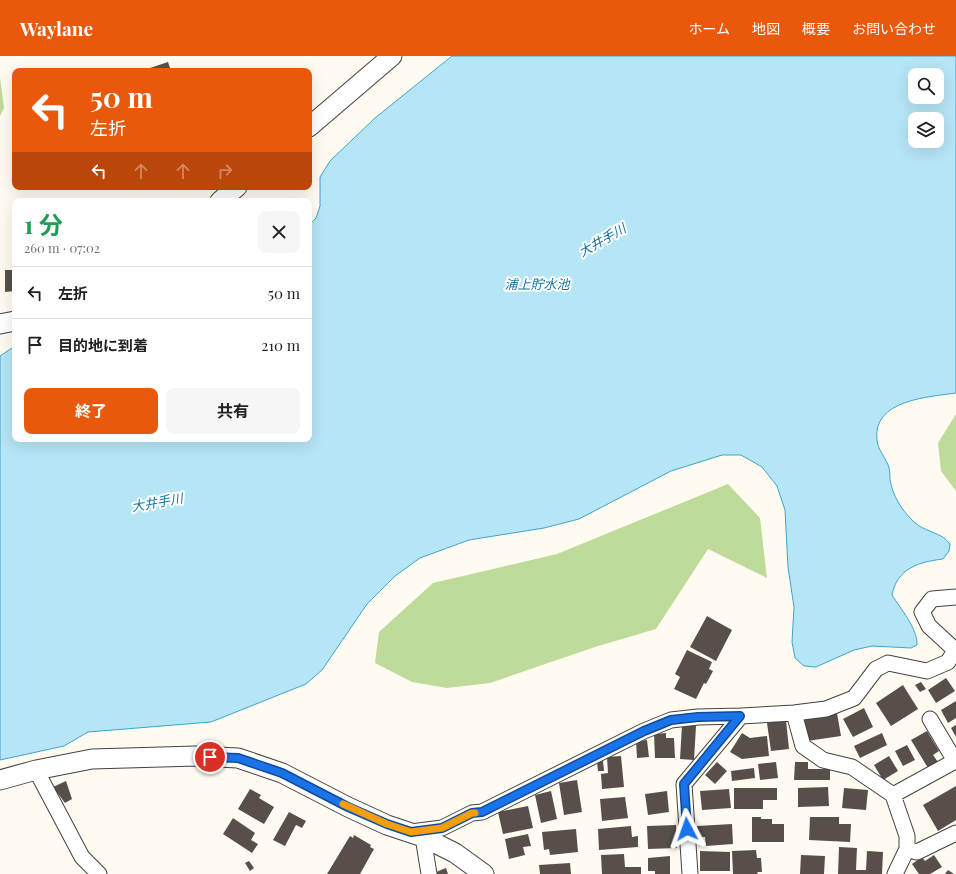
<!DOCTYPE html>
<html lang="ja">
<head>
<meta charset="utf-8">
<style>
  :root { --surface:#fff; --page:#f6f6f6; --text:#202124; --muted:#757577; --line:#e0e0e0; --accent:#ea580c }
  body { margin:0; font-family:"Playfair Display","Noto Sans JP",serif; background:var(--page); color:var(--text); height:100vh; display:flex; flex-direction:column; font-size:15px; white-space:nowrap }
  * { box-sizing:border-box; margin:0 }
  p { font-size:13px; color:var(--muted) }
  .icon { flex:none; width:22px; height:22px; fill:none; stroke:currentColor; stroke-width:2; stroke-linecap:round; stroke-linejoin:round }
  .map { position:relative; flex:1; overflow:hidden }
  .details { position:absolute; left:12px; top:142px; width:300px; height:244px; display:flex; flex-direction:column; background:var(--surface); border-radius:8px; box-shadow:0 4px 16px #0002 }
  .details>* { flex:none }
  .banner { position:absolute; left:12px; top:12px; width:300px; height:122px; border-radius:8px; box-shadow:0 4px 16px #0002; background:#ea580c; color:#fff; overflow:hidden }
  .buttons { position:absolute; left:908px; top:12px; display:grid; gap:8px }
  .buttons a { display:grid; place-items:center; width:36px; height:36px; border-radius:8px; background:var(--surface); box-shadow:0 4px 16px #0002; font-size:20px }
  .pin { position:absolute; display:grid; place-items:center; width:34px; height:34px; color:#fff; margin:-17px; border:2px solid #fff; border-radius:50%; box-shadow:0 1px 4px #0007 }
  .me { position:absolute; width:44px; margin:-22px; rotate:356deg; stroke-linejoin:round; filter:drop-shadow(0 0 3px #0008) }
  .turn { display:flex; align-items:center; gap:14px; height:84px; padding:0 12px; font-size:18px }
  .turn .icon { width:52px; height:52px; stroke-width:2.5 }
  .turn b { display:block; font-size:28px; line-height:34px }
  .lanes { display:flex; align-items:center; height:38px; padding:0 12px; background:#0003; justify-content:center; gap:20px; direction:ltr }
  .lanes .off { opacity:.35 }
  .round { display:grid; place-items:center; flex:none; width:42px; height:42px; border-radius:8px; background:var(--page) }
  .overview { display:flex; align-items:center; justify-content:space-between; height:68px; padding:0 12px }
  h1 { font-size:24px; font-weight:700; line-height:30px; color:#1e9e55 }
  .primary-button { display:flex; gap:8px; margin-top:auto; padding:8px 12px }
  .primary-button a { flex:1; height:46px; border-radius:8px; background:var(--accent); color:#fff; font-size:16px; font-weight:700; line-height:46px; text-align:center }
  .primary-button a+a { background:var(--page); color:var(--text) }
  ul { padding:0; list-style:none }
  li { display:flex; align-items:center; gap:12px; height:52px; padding:0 12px; border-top:1px solid var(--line) }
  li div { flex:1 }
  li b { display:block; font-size:15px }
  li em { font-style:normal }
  header { display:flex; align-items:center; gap:24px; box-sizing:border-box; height:56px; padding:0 20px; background:var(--accent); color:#fff }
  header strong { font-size:19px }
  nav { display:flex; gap:22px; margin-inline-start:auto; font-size:14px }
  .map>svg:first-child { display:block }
</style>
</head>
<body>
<header>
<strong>Waylane</strong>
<nav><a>ホーム</a><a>地図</a><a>概要</a><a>お問い合わせ</a></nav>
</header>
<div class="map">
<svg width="956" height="818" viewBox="0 0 956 818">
  <rect width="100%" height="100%" fill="#fffbf1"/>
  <path fill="#bedb9a" d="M0 21 4 52 0 60Z
    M956 358V435L941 415 938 387Z
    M728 428 760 462 767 522 708 493 656 573 595 591 490 627 447 632 412 626 375 607 379 576 433 527 557 498Z"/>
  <path fill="#b6e5f6" stroke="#3da4cd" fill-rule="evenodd" d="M452 0H956V337C928 341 872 344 877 384 878 395 887 403 889 412 890 416 890 420 890 424 893 440 901 453 912 464 919 472 931 475 941 480 945 482 947 485 950 488L949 495 943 503C919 506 897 512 892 539 900 552 918 573 917 589L911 592 872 590 854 594 816 611 804 610 795 602 792 586 794 551 788 511 785 454 777 430 762 411 741 399H722L671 415 579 463 544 472 469 484 420 502 395 520 367 548 322 614 306 628 211 666 88 676 64 690 0 704V300L15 290V383H309V169L316 162 320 150V121L330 105 375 62ZM915 19H937V41H915ZM915 63H937V85H915Z"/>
  <path fill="#584f4b" d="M168 6 171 15H141Z
    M5 214H15V235L5 236Z
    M707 560 732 574 716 605 690 591Z
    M687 594 712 606 709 613 713 615 706 628 704 627 696 643 674 633 680 621 675 618Z
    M946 622 955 635 936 647 928 634Z
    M921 626 926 633 920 636 915 629Z
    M903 629 918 653 891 670 876 647Z
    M956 645V662L948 667 941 654Z
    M864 652 873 671 853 681 843 663Z
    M837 657 841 680 807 685 803 662Z
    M786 664 789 693 771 695 767 667Z
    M682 669 696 670 694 704 680 703Z
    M956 669V681L951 672Z
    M927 675 939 695 933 699 938 706 928 712 911 684Z
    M666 677V682H674L675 702H655L654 678Z
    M742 677 750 682 767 680 769 700 742 703 730 696Z
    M882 677 887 689 860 702 854 690Z
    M647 684 649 701 637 702 636 685Z
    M907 689 915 704 903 710 895 695Z
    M621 700 624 731 602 733 601 718 608 717 607 701Z
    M889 700 898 715 883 724 874 709Z
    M603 705 604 715H598L597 706Z
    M717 706 727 715 715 728 705 719Z
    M776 706 778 722 760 724 758 708Z
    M795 706H808V713H830V724H794Z
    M754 712 755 722 732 725 731 715Z
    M577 724 582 756 564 759 559 727Z
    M66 725 72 743 65 747 53 731Z
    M956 730V764L938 775 923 749Z
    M828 731 829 750 798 751V732Z
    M734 732H777V744H763V753H734Z
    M844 732 868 734 866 754 842 752Z
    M250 733 261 739 259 742 274 751 264 768 238 753Z
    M729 733 731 752 702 754 700 735Z
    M551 735 557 763 541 767 535 739Z
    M667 735 669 756 648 759 645 738Z
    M625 741 628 762 602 765 600 743Z
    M528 750 533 772 503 778 498 756Z
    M289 756 306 765 302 772 296 769 285 790 273 784Z
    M752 761H761V763H772V768H784V786H752Z
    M810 761H839V768H851L850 786 809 784Z
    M233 762 255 777 251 784 258 788 252 797 223 778Z
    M732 768 733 788 706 790 705 781H698L697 770Z
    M676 769 677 792 648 793 647 770Z
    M631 770 632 781 638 780V791L599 794 598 773Z
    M576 773 578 796 550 799 549 793 544 794 542 776Z
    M528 778 531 790 523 791 525 799 509 803 505 783Z
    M354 779 371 789 370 791 374 793 360 818H327L350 780 353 782Z
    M839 791 857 792 856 814H866L867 795 883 796 882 818H838Z
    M756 794 757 802H761L762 816H757L758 818H733L732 795Z
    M700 795 730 796V815H700Z
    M624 798 625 811H641V818H602L601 799Z
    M801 799 825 800 824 818H800Z
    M934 799 942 811 930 818H919L912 808 922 801 925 805Z
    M670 800V818H655V815H648V802Z
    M249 805 254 812 250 815 245 807Z
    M570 807 571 818H540L539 809Z
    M446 812 448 818H436V816Z
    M948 814 954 818H945Z"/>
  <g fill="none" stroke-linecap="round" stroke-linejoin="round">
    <defs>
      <path id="minor" d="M794 657 803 690 823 704 852 711 893 739 907 780V793
        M741 660 794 657 826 653 854 642 876 613 888 607 927 615 948 606 955 594 929 570 922 556 932 543 956 541
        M36 714 82 801 99 818
        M893 739 955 705 930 663
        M411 776 442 772 472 757 482 756 644 675 671 664 698 661 741 660 684 728 690 818
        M423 781 429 818
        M895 818 907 793 917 796 956 777"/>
      <path id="tertiary" d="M309 71 392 0
        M220 145 237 131
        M0 268 15 265
        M0 724 36 714 92 703 196 700 238 702 282 717 348 751 387 769 423 781 455 797 484 818"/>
    </defs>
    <use href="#minor" stroke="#424242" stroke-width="17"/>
    <use href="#tertiary" stroke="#424242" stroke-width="21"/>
    <use href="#minor" stroke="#fff" stroke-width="15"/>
    <use href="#tertiary" stroke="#fff" stroke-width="19"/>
  </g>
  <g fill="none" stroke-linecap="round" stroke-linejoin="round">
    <defs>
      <path id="route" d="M210 701 238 702 282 717 348 751 387 768 411 776 442 772 472 757 482 756 644 675 671 664 698 661 740 660 684 728 687 773"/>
    </defs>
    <use href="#route" stroke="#114b97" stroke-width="10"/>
    <use href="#route" stroke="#1a73e8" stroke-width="7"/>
    <path stroke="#f59e0b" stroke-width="7" d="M343 748 387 768 411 776 442 772 472 757H475"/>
  </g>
  <g text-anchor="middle" stroke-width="4" stroke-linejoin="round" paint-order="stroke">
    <g font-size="13" font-style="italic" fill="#1875a2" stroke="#fff">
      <text transform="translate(602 184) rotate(-30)" y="5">大井手川</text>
      <text x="537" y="233">浦上貯水池</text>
      <text transform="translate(157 446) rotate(-10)" y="5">大井手川</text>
    </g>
  </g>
</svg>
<div class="buttons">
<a><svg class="icon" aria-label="search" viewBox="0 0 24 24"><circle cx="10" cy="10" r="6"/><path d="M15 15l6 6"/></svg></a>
<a><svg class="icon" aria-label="layers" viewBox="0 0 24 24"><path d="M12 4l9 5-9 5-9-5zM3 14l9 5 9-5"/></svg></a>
</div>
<div class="pin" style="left:210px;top:701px;background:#d93025"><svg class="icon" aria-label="arrive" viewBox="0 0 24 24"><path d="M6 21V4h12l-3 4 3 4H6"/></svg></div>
<svg class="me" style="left:687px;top:773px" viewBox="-20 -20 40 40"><path d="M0-17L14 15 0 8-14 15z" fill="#1a73e8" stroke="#fff" stroke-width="4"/></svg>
<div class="banner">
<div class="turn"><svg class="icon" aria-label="left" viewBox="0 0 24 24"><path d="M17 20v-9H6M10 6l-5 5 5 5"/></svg><div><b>50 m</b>左折</div></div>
<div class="lanes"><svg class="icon" aria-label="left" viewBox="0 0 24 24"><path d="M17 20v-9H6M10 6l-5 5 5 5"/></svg><svg class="icon off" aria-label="ahead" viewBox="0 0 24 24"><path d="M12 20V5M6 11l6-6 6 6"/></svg><svg class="icon off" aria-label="ahead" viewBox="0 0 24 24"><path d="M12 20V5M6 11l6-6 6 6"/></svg><svg class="icon off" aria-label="right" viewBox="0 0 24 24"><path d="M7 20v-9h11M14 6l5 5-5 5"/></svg></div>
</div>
<section class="details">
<div class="overview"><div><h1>1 分</h1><p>260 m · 07:02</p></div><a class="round"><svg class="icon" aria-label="close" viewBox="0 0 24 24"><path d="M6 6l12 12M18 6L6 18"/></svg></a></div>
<ul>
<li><svg class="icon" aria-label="left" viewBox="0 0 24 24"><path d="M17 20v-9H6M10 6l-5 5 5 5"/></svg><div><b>左折</b></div><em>50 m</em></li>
<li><svg class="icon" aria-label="arrive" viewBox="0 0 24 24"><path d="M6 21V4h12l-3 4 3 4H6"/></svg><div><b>目的地に到着</b></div><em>210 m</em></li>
</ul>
<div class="primary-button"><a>終了</a><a>共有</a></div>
</section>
</div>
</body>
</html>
